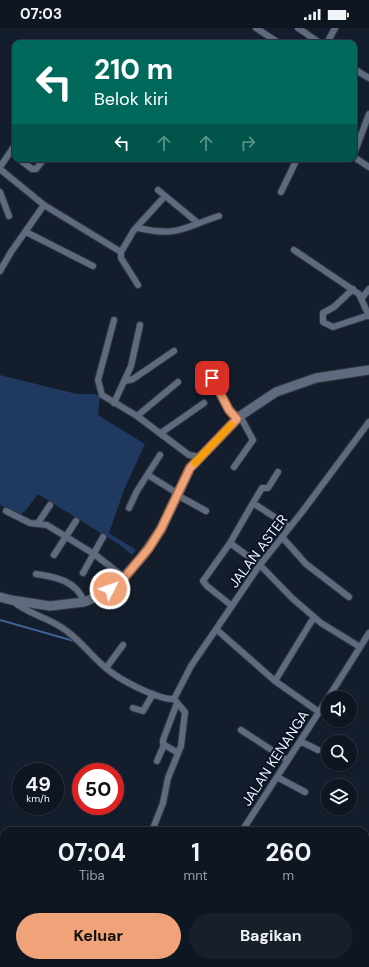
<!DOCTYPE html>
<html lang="id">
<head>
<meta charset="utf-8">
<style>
  :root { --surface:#0e1621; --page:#171f2a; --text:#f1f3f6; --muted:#9b9fa5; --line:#2e353f; --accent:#f0a278 }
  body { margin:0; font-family:"DM Sans",sans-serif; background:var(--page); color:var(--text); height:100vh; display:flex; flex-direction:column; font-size:15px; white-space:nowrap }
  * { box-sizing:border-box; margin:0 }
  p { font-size:13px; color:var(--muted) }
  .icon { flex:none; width:22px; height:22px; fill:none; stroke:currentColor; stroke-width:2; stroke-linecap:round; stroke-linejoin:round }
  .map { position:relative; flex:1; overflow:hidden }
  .details { position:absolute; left:0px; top:799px; width:369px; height:140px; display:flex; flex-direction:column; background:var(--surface); border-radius:12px 12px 0 0; box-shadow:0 1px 3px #0004,0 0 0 1px var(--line) }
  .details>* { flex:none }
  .banner { position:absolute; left:12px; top:12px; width:345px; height:122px; border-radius:8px; box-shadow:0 1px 3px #0004,0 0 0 1px var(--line); background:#00695c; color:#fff; overflow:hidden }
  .buttons { position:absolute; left:321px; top:663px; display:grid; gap:8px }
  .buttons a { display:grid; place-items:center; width:36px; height:36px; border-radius:50%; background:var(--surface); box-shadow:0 1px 3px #0004,0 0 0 1px var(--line); font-size:20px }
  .speed { position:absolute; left:12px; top:735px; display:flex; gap:8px; font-size:20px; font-weight:700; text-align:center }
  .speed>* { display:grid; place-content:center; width:52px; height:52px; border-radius:50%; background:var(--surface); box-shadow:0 1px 3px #0004,0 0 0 1px var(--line); line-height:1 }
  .speed small { font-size:10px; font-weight:400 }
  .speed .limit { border:6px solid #d22; background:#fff; color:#111 }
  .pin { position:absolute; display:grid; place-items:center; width:34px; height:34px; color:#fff; margin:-17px; border-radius:8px; box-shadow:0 2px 6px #0006 }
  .me { position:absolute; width:44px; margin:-22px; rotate:49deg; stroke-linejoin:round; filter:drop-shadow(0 0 3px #0008) }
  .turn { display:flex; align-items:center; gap:14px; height:84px; padding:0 16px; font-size:18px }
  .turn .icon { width:52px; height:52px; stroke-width:2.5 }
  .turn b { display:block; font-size:28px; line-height:34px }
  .lanes { display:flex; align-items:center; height:38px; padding:0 16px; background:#0003; justify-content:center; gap:20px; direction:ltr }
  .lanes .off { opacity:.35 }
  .eta { display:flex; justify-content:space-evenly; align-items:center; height:68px; text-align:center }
  .eta b { font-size:24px; font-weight:700; line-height:28px }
  .primary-button { display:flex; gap:8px; margin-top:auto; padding:8px 16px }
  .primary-button a { flex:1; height:46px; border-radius:24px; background:var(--accent); color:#111; font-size:16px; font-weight:700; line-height:46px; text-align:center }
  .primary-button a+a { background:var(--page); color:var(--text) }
  .status { display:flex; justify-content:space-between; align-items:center; height:28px; padding:0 20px; background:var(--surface); direction:ltr }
  .status svg { height:11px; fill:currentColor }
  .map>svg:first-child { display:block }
</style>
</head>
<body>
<div class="status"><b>07:03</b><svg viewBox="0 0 49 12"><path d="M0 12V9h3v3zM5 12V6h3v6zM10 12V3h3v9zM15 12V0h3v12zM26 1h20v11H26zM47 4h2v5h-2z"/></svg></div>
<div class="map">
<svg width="369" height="939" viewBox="0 0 369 939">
  <rect width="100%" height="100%" fill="#131d2c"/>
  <path fill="#1f3961" d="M0 347 77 366H94L100 368 98 387 145 416 124 462 109 505 136 522 132 527 120 517 38 466 26 482 20 487 0 477Z"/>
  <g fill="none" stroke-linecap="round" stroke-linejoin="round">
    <path stroke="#3f6298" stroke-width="2" d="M0 592 74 613"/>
    <defs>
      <path id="minor" d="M256 0 279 15
        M298 0 320 15
        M327 15 335 0
        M354 41 369 50
        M354 126 369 86
        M354 129 369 139
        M19 131 32 141H36L44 131
        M0 139 15 117
        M0 141 44 177 121 224V230L138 257
        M158 162 198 195
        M0 164 9 188
        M281 164 297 131
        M138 200C178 209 182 200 219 188
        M26 204 93 238
        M294 222 359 266 369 288
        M121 224 134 202 165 168
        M0 243 11 224 44 177
        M353 261 334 279 323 285V294L333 299 369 287
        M362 270 369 261
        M114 292 98 352 102 367 137 388 189 427 201 429
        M211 350 229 382 237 391
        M125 353 133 351 174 323
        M114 375 131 338 140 297
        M137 388 178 354
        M161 405 204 375
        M234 439 253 412 240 388
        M148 447 177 465
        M177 467 206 483
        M253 475 262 460H268L278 444
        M129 480 137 463 160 427
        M6 483 30 495 47 497 94 526 124 549
        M38 495 50 477
        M290 499 253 475 230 515 260 537 292 570 321 595 360 619
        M282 509 306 536 349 569
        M230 515 203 553 207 558 232 578
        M54 527 76 493
        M83 545 103 509
        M36 546C56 549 77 553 84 574
        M13 573C26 585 46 589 61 599 79 610 90 627 106 640 118 651 158 672 174 671
        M217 602 275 653 319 684
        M106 640 123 617
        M275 653 314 589
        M328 670 369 605
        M174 671 191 638 259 538 302 484 369 394
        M177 675 163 712V716L178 725
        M133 680 143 683 153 666
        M241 702 287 732
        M300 713 318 722
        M157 733 164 717
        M277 749 305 764
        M152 803 163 775 168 750 181 718 185 684 174 671
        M242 803 328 670
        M161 935 165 939
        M72 939 74 935
        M147 939 151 935"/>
      <path id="secondary" d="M0 569 11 572 50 578 84 574 99 568 124 549 142 529 161 501 190 440 240 388 276 364 316 350 369 342"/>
    </defs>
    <use href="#minor" stroke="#313643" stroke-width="8"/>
    <use href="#secondary" stroke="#313643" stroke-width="11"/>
    <use href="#minor" stroke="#5e6a7d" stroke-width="6"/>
    <use href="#secondary" stroke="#5e6a7d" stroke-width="9"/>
  </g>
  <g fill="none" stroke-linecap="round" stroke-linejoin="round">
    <defs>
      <path id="route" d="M110 561 124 550 149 520 161 501 190 440 237 391 229 382 212 350"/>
    </defs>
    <use href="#route" stroke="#9c694e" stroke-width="10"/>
    <use href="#route" stroke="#f0a278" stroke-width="7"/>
    <path stroke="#f59e0b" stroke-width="7" d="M195 435 231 397"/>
  </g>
  <g text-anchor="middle" stroke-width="4" stroke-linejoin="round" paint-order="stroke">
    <g font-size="14" fill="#eef4fd" stroke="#0a1322">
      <text transform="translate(258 523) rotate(-53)" y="5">JALAN ASTER</text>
      <text transform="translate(275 730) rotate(-57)" y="5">JALAN KENANGA</text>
    </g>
  </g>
</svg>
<div class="buttons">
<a><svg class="icon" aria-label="sound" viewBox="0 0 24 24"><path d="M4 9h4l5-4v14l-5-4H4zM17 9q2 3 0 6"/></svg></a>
<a><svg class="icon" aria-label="search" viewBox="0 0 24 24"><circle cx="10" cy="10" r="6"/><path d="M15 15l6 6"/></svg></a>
<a><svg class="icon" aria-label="layers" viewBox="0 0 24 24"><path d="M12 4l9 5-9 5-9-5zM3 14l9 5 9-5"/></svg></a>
</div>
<div class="speed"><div>49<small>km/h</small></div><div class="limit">50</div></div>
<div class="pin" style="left:212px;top:350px;background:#d93025"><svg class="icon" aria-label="arrive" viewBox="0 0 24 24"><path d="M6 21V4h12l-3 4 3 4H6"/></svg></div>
<svg class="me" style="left:110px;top:561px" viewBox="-20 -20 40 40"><circle r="17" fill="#f0a278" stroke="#fff" stroke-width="3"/><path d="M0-11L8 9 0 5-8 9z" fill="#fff"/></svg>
<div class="banner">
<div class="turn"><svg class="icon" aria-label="left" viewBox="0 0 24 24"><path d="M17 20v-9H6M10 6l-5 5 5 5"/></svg><div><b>210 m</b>Belok kiri</div></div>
<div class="lanes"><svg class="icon" aria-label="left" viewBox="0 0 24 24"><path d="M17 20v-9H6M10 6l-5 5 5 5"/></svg><svg class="icon off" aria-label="ahead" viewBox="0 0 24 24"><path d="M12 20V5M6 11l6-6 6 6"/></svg><svg class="icon off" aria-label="ahead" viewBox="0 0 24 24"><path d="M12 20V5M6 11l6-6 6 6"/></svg><svg class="icon off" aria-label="right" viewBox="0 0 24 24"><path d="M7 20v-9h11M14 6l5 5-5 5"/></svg></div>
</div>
<section class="details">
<div class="eta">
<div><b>07:04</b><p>Tiba</p></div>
<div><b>1</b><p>mnt</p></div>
<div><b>260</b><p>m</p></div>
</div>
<div class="primary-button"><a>Keluar</a><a>Bagikan</a></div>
</section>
</div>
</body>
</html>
